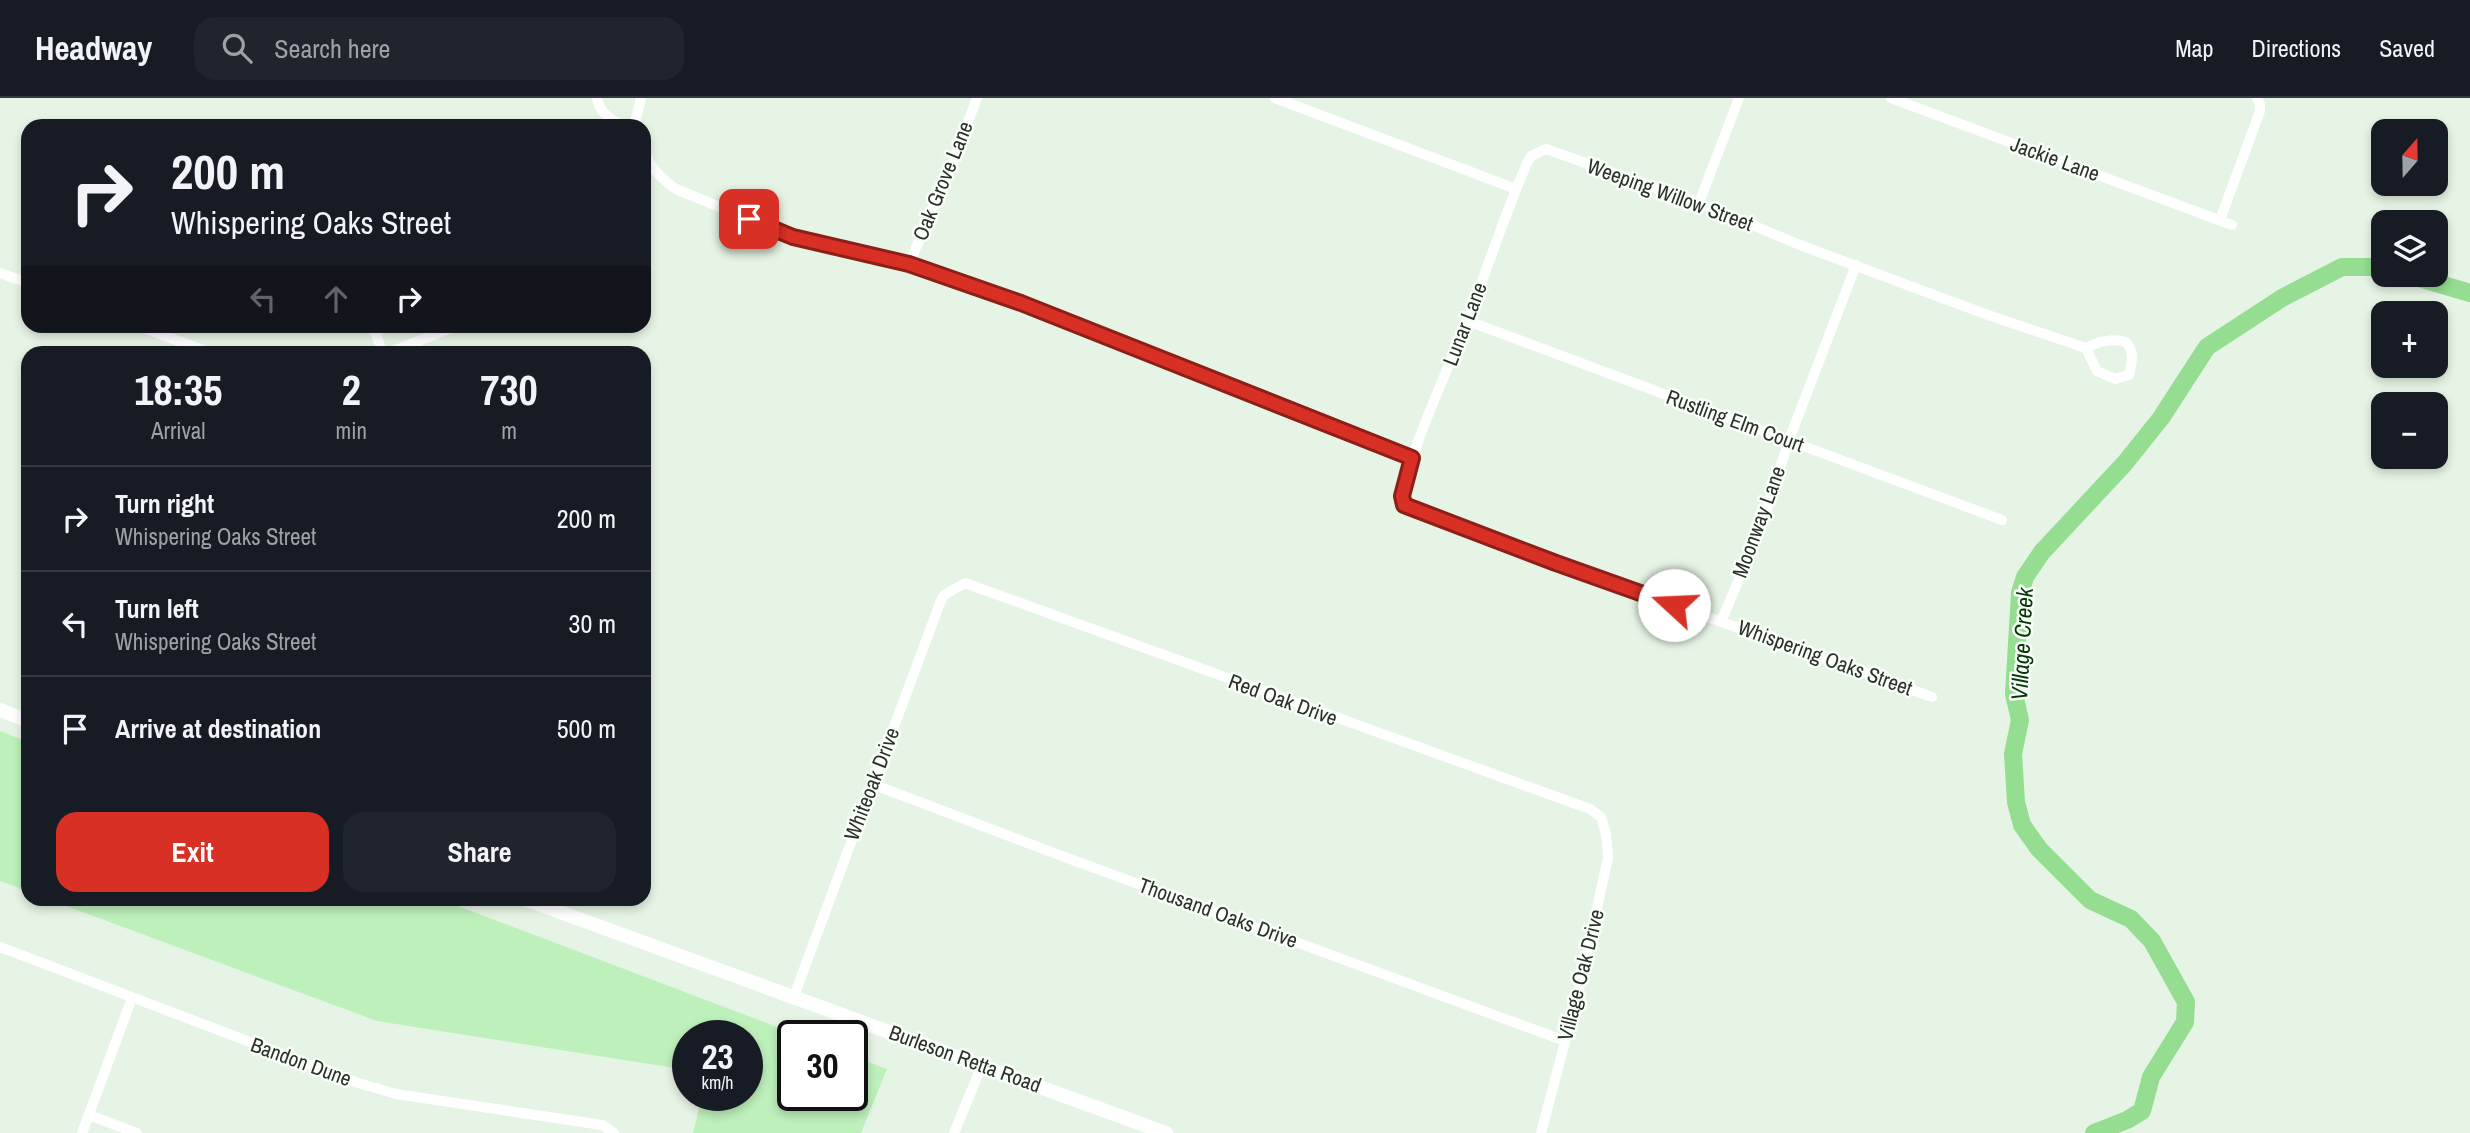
<!DOCTYPE html>
<html lang="en">
<head>
<meta charset="utf-8">
<style>
  :root { --surface:#171b24; --page:#20242c; --text:#f1f3f6; --muted:#9ea1a6; --line:#363941; --accent:#d93025 }
  body { margin:0; font-family:"Archivo Narrow",sans-serif; background:var(--page); color:var(--text); height:100vh; display:flex; flex-direction:column; font-size:26px; white-space:nowrap }
  * { box-sizing:border-box; margin:0 }
  p { font-size:23px; color:var(--muted) }
  .icon { flex:none; width:38px; height:38px; fill:none; stroke:currentColor; stroke-width:2; stroke-linecap:round; stroke-linejoin:round }
  .map { position:relative; flex:1; overflow:hidden }
  .details { position:absolute; left:21px; top:248px; width:630px; height:560px; display:flex; flex-direction:column; background:var(--surface); border-radius:21px; box-shadow:0 4px 10px #0003 }
  .details>* { flex:none }
  .guide { position:absolute; left:21px; top:21px; width:630px; height:214px; border-radius:21px; box-shadow:0 4px 10px #0003; background:#171b24; color:var(--text); overflow:hidden }
  .needle { width:46px; rotate:20deg }
  .controls { position:absolute; left:2371px; top:21px; display:grid; gap:14px }
  .controls a { display:grid; place-items:center; width:77px; height:77px; border-radius:14px; background:var(--surface); box-shadow:0 4px 10px #0003; font-size:35px }
  .speed { position:absolute; left:672px; top:922px; display:flex; gap:14px; font-size:35px; font-weight:700; text-align:center }
  .speed>* { display:grid; place-content:center; width:91px; height:91px; border-radius:50%; background:var(--surface); box-shadow:0 4px 10px #0003; line-height:1 }
  .speed small { font-size:18px; font-weight:400 }
  .speed .limit { border:4px solid #111; border-radius:10px; background:#fff; color:#111 }
  .pin { position:absolute; display:grid; place-items:center; width:60px; height:60px; color:#fff; margin:-30px; border-radius:14px; box-shadow:0 4px 10px #0006 }
  .me { position:absolute; width:77px; margin:-38px; rotate:290deg; stroke-linejoin:round; filter:drop-shadow(0 0 5px #0008) }
  .turn { display:flex; align-items:center; gap:24px; height:147px; padding:0 35px; font-size:32px }
  .turn .icon { width:91px; height:91px; stroke-width:2.5 }
  .turn b { display:block; font-size:49px; line-height:60px }
  .lanes { display:flex; align-items:center; height:66px; padding:0 35px; background:#0003; justify-content:center; gap:35px; direction:ltr }
  .lanes .off { opacity:.35 }
  .eta { display:flex; justify-content:space-evenly; align-items:center; height:119px; text-align:center }
  .eta b { font-size:42px; font-weight:800; line-height:49px }
  .cta { display:flex; gap:14px; margin-top:auto; padding:14px 35px }
  .cta a { flex:1; height:80px; border-radius:21px; background:var(--accent); color:#fff; font-size:28px; font-weight:800; line-height:80px; text-align:center }
  .cta a+a { background:var(--page); color:var(--text) }
  ul { padding:0; list-style:none }
  li { display:flex; align-items:center; gap:21px; height:105px; padding:0 35px; border-top:2px solid var(--line) }
  li div { flex:1 }
  li b { display:block; font-size:26px }
  li em { font-style:normal }
  header { display:flex; align-items:center; gap:42px; box-sizing:border-box; height:98px; padding:0 35px; background:var(--surface); border-bottom:2px solid var(--line) }
  header strong { font-size:33px }
  nav { display:flex; gap:38px; margin-inline-start:auto; font-size:24px }
  .search { width:490px; height:63px; background:var(--page); display:flex; align-items:center; gap:18px; box-sizing:border-box; padding:0 24px; border-radius:21px; color:var(--muted); font-size:26px }
  .map>svg:first-child { display:block }
</style>
</head>
<body>
<header>
<strong>Headway</strong>
<div class="search"><svg class="icon" aria-label="search" viewBox="0 0 24 24"><circle cx="10" cy="10" r="6"/><path d="M15 15l6 6"/></svg>Search here</div>
<nav><a>Map</a><a>Directions</a><a>Saved</a></nav>
</header>
<div class="map">
<svg width="2470" height="1035" viewBox="0 0 2470 1035">
  <rect width="100%" height="100%" fill="#e6f4e5"/>
  <path fill="#bef0bb" d="M0 633 28 644V793L0 783Z
    M50 802H442L801 938H793V998H852V958L887 971 861 1035H693L702 998H747V938H688V972L377 923Z"/>
  <g fill="none" stroke-linecap="round" stroke-linejoin="round">
    <path stroke="#94dd91" stroke-width="18" d="M2409 177 2470 195
      M2094 1035 2127 1022 2142 1013 2151 979 2185 924 2186 904 2152 843 2131 821 2090 802 2039 751 2022 727 2016 704 2013 656 2020 622 2014 596 2020 495 2025 479 2042 454 2125 365 2161 320 2207 249 2282 200 2342 169H2384"/>
    <path stroke="#fff" stroke-width="10" d="M597 0C599 15 612 23 625 28
      M1275 0 1516 91
      M1891 0 2232 127
      M634 28 641 0
      M644 53C652 71 660 80 676 91L793 139 909 166 1042 212 1412 360
      M1699 105 1739 0
      M2220 122 2260 13V6L2257 0
      M909 166 956 56 977 0
      M0 175 28 185
      M1468 223 2002 422
      M139 228 213 256
      M373 228 383 256
      M386 256 456 228
      M1721 524 1764 421 1789 342 1856 167
      M1932 599 1556 465 1404 406C1396 380 1456 254 1468 221 1488 169 1505 116 1527 65L1531 58 1546 51 1699 105 1800 147 1988 217 2086 250C2099 243 2112 240 2126 244 2135 254 2132 265 2129 277L2115 281 2097 273 2086 250
      M872 686 1062 758 1565 943
      M0 849 358 985 396 996 602 1027 614 1035
      M794 898 940 505 944 497 965 485 1590 711 1601 719 1606 736 1608 760 1580 887 1541 1035
      M89 1017 137 1035
      M82 1035 132 900
      M954 1035 982 967"/>
    <path stroke="#fff" stroke-width="14" d="M0 612 28 623
      M527 802 1166 1035"/>
  </g>
  <g fill="none" stroke-linecap="round" stroke-linejoin="round">
    <defs>
      <path id="route" d="M749 121 793 139 909 166 1021 205 1412 360 1402 398 1404 407 1556 465 1674 507"/>
    </defs>
    <use href="#route" stroke="#8d1f18" stroke-width="18"/>
    <use href="#route" stroke="#d93025" stroke-width="12"/>
  </g>
  <g text-anchor="middle" stroke-width="5" stroke-linejoin="round" paint-order="stroke">
    <g font-size="21" fill="#2b302a" stroke="#f9fef8">
      <text transform="translate(2055 61) rotate(20)" y="7">Jackie Lane</text>
      <text transform="translate(943 83) rotate(-68)" y="7">Oak Grove Lane</text>
      <text transform="translate(1670 97) rotate(20)" y="7">Weeping Willow Street</text>
      <text transform="translate(1465 226) rotate(-69)" y="7">Lunar Lane</text>
      <text transform="translate(1735 323) rotate(20)" y="7">Rustling Elm Court</text>
      <text transform="translate(1759 424) rotate(-70)" y="7">Moonway Lane</text>
      <text transform="translate(1825 560) rotate(20)" y="7">Whispering Oaks Street</text>
      <text transform="translate(1283 602) rotate(20)" y="7">Red Oak Drive</text>
      <text transform="translate(872 686) rotate(-69)" y="7">Whiteoak Drive</text>
      <text transform="translate(1218 815) rotate(20)" y="7">Thousand Oaks Drive</text>
      <text transform="translate(1581 877) rotate(-76)" y="7">Village Oak Drive</text>
      <text transform="translate(965 961) rotate(20)" y="7">Burleson Retta Road</text>
      <text transform="translate(301 964) rotate(20)" y="7">Bandon Dune</text>
    </g>
    <g font-size="23" font-style="italic" fill="#033705" stroke="#f9fef8">
      <text transform="translate(2022 546) rotate(-87)" y="8">Village Creek</text>
    </g>
  </g>
</svg>
<div class="controls">
<a><svg class="needle" viewBox="-14 -14 28 28"><path d="M0-13l5 13h-10z" fill="#e53935"/><path d="M0 13l5-13h-10z" fill="#9ea1a6"/></svg></a>
<a><svg class="icon" aria-label="layers" viewBox="0 0 24 24"><path d="M12 4l9 5-9 5-9-5zM3 14l9 5 9-5"/></svg></a>
<a>+</a>
<a>−</a>
</div>
<div class="speed"><div>23<small>km/h</small></div><div class="limit">30</div></div>
<div class="pin" style="left:749px;top:121px;background:#d93025"><svg class="icon" aria-label="arrive" viewBox="0 0 24 24"><path d="M6 21V4h12l-3 4 3 4H6"/></svg></div>
<svg class="me" style="left:1674px;top:507px" viewBox="-20 -20 40 40"><circle r="19" fill="#fff"/><path d="M0-13L10 11 0 6-10 11z" fill="#d93025"/></svg>
<div class="guide">
<div class="turn"><svg class="icon" aria-label="right" viewBox="0 0 24 24"><path d="M7 20v-9h11M14 6l5 5-5 5"/></svg><div><b>200 m</b>Whispering Oaks Street</div></div>
<div class="lanes"><svg class="icon off" aria-label="left" viewBox="0 0 24 24"><path d="M17 20v-9H6M10 6l-5 5 5 5"/></svg><svg class="icon off" aria-label="ahead" viewBox="0 0 24 24"><path d="M12 20V5M6 11l6-6 6 6"/></svg><svg class="icon" aria-label="right" viewBox="0 0 24 24"><path d="M7 20v-9h11M14 6l5 5-5 5"/></svg></div>
</div>
<section class="details">
<div class="eta">
<div><b>18:35</b><p>Arrival</p></div>
<div><b>2</b><p>min</p></div>
<div><b>730</b><p>m</p></div>
</div>
<ul>
<li><svg class="icon" aria-label="right" viewBox="0 0 24 24"><path d="M7 20v-9h11M14 6l5 5-5 5"/></svg><div><b>Turn right</b><p>Whispering Oaks Street</p></div><em>200 m</em></li>
<li><svg class="icon" aria-label="left" viewBox="0 0 24 24"><path d="M17 20v-9H6M10 6l-5 5 5 5"/></svg><div><b>Turn left</b><p>Whispering Oaks Street</p></div><em>30 m</em></li>
<li><svg class="icon" aria-label="arrive" viewBox="0 0 24 24"><path d="M6 21V4h12l-3 4 3 4H6"/></svg><div><b>Arrive at destination</b></div><em>500 m</em></li>
</ul>
<div class="cta"><a>Exit</a><a>Share</a></div>
</section>
</div>
</body>
</html>
